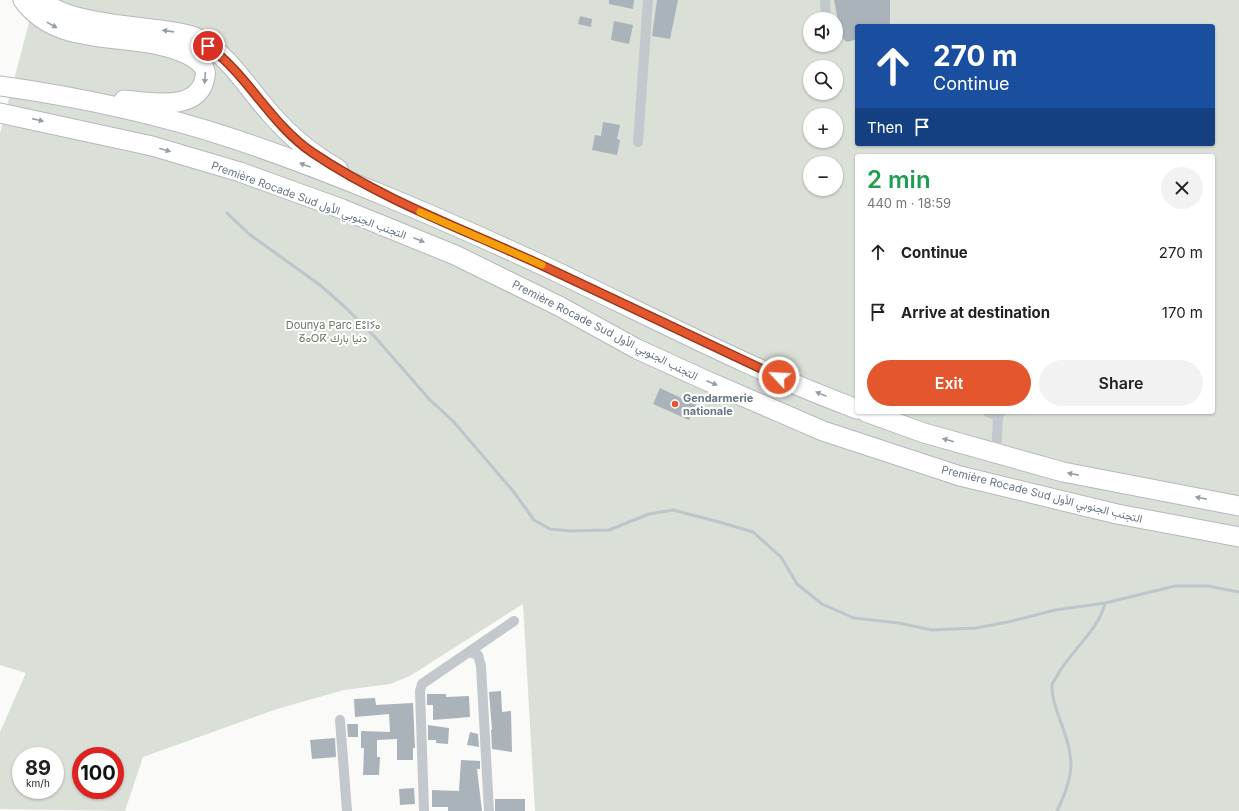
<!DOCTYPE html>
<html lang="en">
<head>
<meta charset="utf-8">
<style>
  :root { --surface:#fff; --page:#f2f2f2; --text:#222; --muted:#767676; --accent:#e4572e }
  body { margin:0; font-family:Inter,Vazirmatn,"Noto Sans Tifinagh",sans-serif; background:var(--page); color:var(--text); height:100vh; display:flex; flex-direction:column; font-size:15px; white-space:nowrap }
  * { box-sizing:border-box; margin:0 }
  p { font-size:13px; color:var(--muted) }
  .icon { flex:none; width:22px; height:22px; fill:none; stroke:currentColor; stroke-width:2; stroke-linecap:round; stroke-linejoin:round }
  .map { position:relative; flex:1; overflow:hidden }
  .drawer { position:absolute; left:855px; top:154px; width:360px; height:260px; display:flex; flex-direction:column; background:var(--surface); border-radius:4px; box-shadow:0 1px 3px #0004 }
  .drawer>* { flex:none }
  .top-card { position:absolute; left:855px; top:24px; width:360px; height:122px; border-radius:4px; box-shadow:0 1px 3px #0004; background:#1a4fa0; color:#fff; overflow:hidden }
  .controls { position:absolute; left:803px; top:12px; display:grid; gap:8px }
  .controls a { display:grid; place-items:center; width:40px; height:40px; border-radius:50%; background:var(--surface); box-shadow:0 1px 3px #0004; font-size:20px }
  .speed { position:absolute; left:12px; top:747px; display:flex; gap:8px; font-size:20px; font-weight:700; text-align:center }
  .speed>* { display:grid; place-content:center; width:52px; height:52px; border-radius:50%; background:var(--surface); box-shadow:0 1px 3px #0004; line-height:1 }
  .speed small { font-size:10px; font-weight:400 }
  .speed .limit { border:6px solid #d22; background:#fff; color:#111 }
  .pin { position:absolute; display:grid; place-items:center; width:34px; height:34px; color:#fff; margin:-17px; border:2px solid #fff; border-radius:50%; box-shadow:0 1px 4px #0007 }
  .me { position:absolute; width:44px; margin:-22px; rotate:295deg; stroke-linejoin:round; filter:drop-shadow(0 0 3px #0008) }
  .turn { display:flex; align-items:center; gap:14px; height:84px; padding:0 12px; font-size:18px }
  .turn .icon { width:52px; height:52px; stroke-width:2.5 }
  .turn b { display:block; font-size:28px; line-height:34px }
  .then { display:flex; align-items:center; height:38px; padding:0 12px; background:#0003; gap:8px; font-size:15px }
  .round { display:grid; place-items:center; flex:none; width:42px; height:42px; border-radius:21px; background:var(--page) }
  .head { display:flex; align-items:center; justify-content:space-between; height:68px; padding:0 12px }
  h1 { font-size:24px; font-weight:600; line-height:30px; color:#1e9e55 }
  .button { display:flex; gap:8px; margin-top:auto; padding:8px 12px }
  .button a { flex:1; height:46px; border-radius:24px; background:var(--accent); color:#fff; font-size:16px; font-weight:600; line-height:46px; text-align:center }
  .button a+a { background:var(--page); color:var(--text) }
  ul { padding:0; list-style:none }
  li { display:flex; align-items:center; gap:12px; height:60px; padding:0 12px }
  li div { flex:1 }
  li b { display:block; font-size:15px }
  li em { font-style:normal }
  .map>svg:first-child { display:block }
</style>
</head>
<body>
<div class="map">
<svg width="1239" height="811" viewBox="0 0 1239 811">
  <rect width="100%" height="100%" fill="#fafaf8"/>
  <path fill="#dadfd7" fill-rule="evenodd" d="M35 0H1239V811H535L523 604 410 676 390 684 344 690 277 709 143 757 125 811 0 809V732L26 673 0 665V133ZM810 19H836V45H810ZM857 26H1213V144H857ZM810 67H836V93H810ZM810 115H836V141H810ZM857 156H1213V412H857ZM810 163H836V189H810ZM21 756H55V790H21ZM81 756H115V790H81Z"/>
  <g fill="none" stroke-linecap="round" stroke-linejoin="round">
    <path stroke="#bbc7cb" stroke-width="3" d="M227 213 249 234 320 285 345 307 375 337 430 400 453 421 513 491 534 520 550 529 570 531 609 530 649 514 673 510 719 522 753 532 781 557 797 584 822 604 854 618 899 623 932 630 976 628 1008 622 1055 610 1105 603 1175 586H1208L1239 592
      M1057 811C1075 774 1075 758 1060 720 1057 712 1051 694 1052 685 1053 681 1057 677 1058 674 1071 651 1100 628 1105 603"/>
  </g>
  <path fill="#aab3b9" d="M609 0H634L633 9 609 4Z
    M657 0H678L670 39 652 36Z
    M834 0H890V26H857V39L848 42 844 40 841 35Z
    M580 16 592 19 591 27 578 24Z
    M614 21 633 25 629 44 611 40Z
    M603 122 620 125 617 139 620 140 617 155 592 150 595 135 601 136Z
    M660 388 696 405 689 420 653 404Z
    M501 691 502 712 511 711 512 752 492 749 491 730H492L489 692Z
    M427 694H446V697L469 696 470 717 433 720V705H427Z
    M375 698 376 705 413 703 415 748H413V760H397V739L377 740V757H380L379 775H363L364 748H361V731L390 732 389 714 355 717 354 699Z
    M347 724H358V737H348Z
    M428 725 449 728 448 744 436 743V740H428Z
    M470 732 478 734 479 747 467 745Z
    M335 738 336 757 312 759 310 740Z
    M461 760 480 761V769H477L482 811H448V807H432V790L459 791Z
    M414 788 415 804 400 805 399 789Z
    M495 799H525V811H495Z"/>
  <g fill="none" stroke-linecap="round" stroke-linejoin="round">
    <defs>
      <path id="highway" d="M23 0C62 54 142 27 194 58 200 62 207 69 205 77 199 113 150 102 124 100
        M42 0C63 22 131 26 161 30 173 32 188 33 199 39 228 54 249 90 270 113 289 135 313 155 338 169
        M0 86C79 97 158 114 234 139 339 174 442 219 542 265 646 314 749 369 857 409
        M0 113 152 146 240 172 342 209 455 255 559 306 637 349 705 380 823 431 960 476 1117 514 1239 537
        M866 412 924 433 1063 472 1239 506"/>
    </defs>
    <use href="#highway" stroke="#b4b9bd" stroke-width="21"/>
    <path stroke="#c3c8cc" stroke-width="10" d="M825 0 826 19
      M638 142 648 0
      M988 412 998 416
      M996 454 998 416 1001 412
      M469 652 478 655 481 666 489 811
      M340 720 347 811
      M424 811 420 691 422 684 514 621"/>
    <use href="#highway" stroke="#fff" stroke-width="19"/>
  </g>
  <defs><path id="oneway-solid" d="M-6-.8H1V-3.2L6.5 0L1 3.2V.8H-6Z"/></defs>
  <g fill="#939fa8">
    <use href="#oneway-solid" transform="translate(52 25) rotate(29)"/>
    <use href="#oneway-solid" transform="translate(168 31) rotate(-172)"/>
    <use href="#oneway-solid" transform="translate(205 78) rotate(94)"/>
    <use href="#oneway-solid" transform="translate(38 120) rotate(13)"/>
    <use href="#oneway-solid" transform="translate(165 150) rotate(16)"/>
    <use href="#oneway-solid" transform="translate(305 165) rotate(-160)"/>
    <use href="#oneway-solid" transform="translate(419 240) rotate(22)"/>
    <use href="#oneway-solid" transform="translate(712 383) rotate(23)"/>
    <use href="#oneway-solid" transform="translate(821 394) rotate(-158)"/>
    <use href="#oneway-solid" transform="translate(948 440) rotate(-164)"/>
    <use href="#oneway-solid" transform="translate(1073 474) rotate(-169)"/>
    <use href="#oneway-solid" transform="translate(1201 498) rotate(-169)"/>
  </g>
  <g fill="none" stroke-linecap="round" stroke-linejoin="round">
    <defs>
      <path id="route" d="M208 46C248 75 271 125 313 153 383 200 463 229 539 264 619 301 699 340 779 377"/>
    </defs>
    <use href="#route" stroke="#94391e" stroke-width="10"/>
    <use href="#route" stroke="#e4572e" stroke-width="7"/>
    <path stroke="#f59e0b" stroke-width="7" d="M420 212 542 265"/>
  </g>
  <circle fill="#e4572e" stroke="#fff" stroke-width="1.5" cx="675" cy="404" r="4"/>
  <g text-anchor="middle" stroke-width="4" stroke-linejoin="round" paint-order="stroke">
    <g font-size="11" fill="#657683" stroke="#fff">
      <text transform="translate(309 200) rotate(20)" y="4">Première Rocade Sud التجنب الجنوبي الأول</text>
      <text transform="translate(605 330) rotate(27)" y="4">Première Rocade Sud التجنب الجنوبي الأول</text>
      <text transform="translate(1042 494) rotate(14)" y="4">Première Rocade Sud التجنب الجنوبي الأول</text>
    </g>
    <g font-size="11" fill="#687a64" stroke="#fff">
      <text x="333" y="329">Dounya Parc ⴹⵓⵏⵢⴰ<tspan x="333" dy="13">ⵒⴰⵔⴽ دنيا بارك</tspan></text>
    </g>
    <g font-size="11" font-weight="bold" fill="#657683" stroke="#fff" text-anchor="start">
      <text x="683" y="402">Gendarmerie<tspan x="683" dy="13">nationale</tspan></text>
    </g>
  </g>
</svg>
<div class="controls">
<a><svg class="icon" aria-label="sound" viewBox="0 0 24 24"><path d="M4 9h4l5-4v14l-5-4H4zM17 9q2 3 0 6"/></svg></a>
<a><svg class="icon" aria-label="search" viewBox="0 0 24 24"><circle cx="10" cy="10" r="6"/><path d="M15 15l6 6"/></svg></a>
<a>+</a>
<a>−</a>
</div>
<div class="speed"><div>89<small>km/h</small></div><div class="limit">100</div></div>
<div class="pin" style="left:208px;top:46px;background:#d93025"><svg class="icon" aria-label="arrive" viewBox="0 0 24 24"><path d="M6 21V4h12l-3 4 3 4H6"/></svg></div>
<svg class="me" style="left:779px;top:377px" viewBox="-20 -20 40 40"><circle r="17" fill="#e4572e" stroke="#fff" stroke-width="3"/><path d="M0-11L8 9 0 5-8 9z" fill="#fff"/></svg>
<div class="top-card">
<div class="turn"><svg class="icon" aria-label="ahead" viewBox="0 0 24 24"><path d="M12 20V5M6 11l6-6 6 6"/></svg><div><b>270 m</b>Continue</div></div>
<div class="then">Then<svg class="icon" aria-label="arrive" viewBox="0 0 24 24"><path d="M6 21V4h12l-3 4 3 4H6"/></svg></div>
</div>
<section class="drawer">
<div class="head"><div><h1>2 min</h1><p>440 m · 18:59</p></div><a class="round"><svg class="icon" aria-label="close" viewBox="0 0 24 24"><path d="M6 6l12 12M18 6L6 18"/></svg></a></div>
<ul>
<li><svg class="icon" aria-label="ahead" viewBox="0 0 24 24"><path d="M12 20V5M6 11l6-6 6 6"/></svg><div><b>Continue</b></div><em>270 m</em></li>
<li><svg class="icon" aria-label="arrive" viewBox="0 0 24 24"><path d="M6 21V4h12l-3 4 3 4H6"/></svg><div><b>Arrive at destination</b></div><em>170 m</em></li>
</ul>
<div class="button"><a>Exit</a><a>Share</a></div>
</section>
</div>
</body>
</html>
